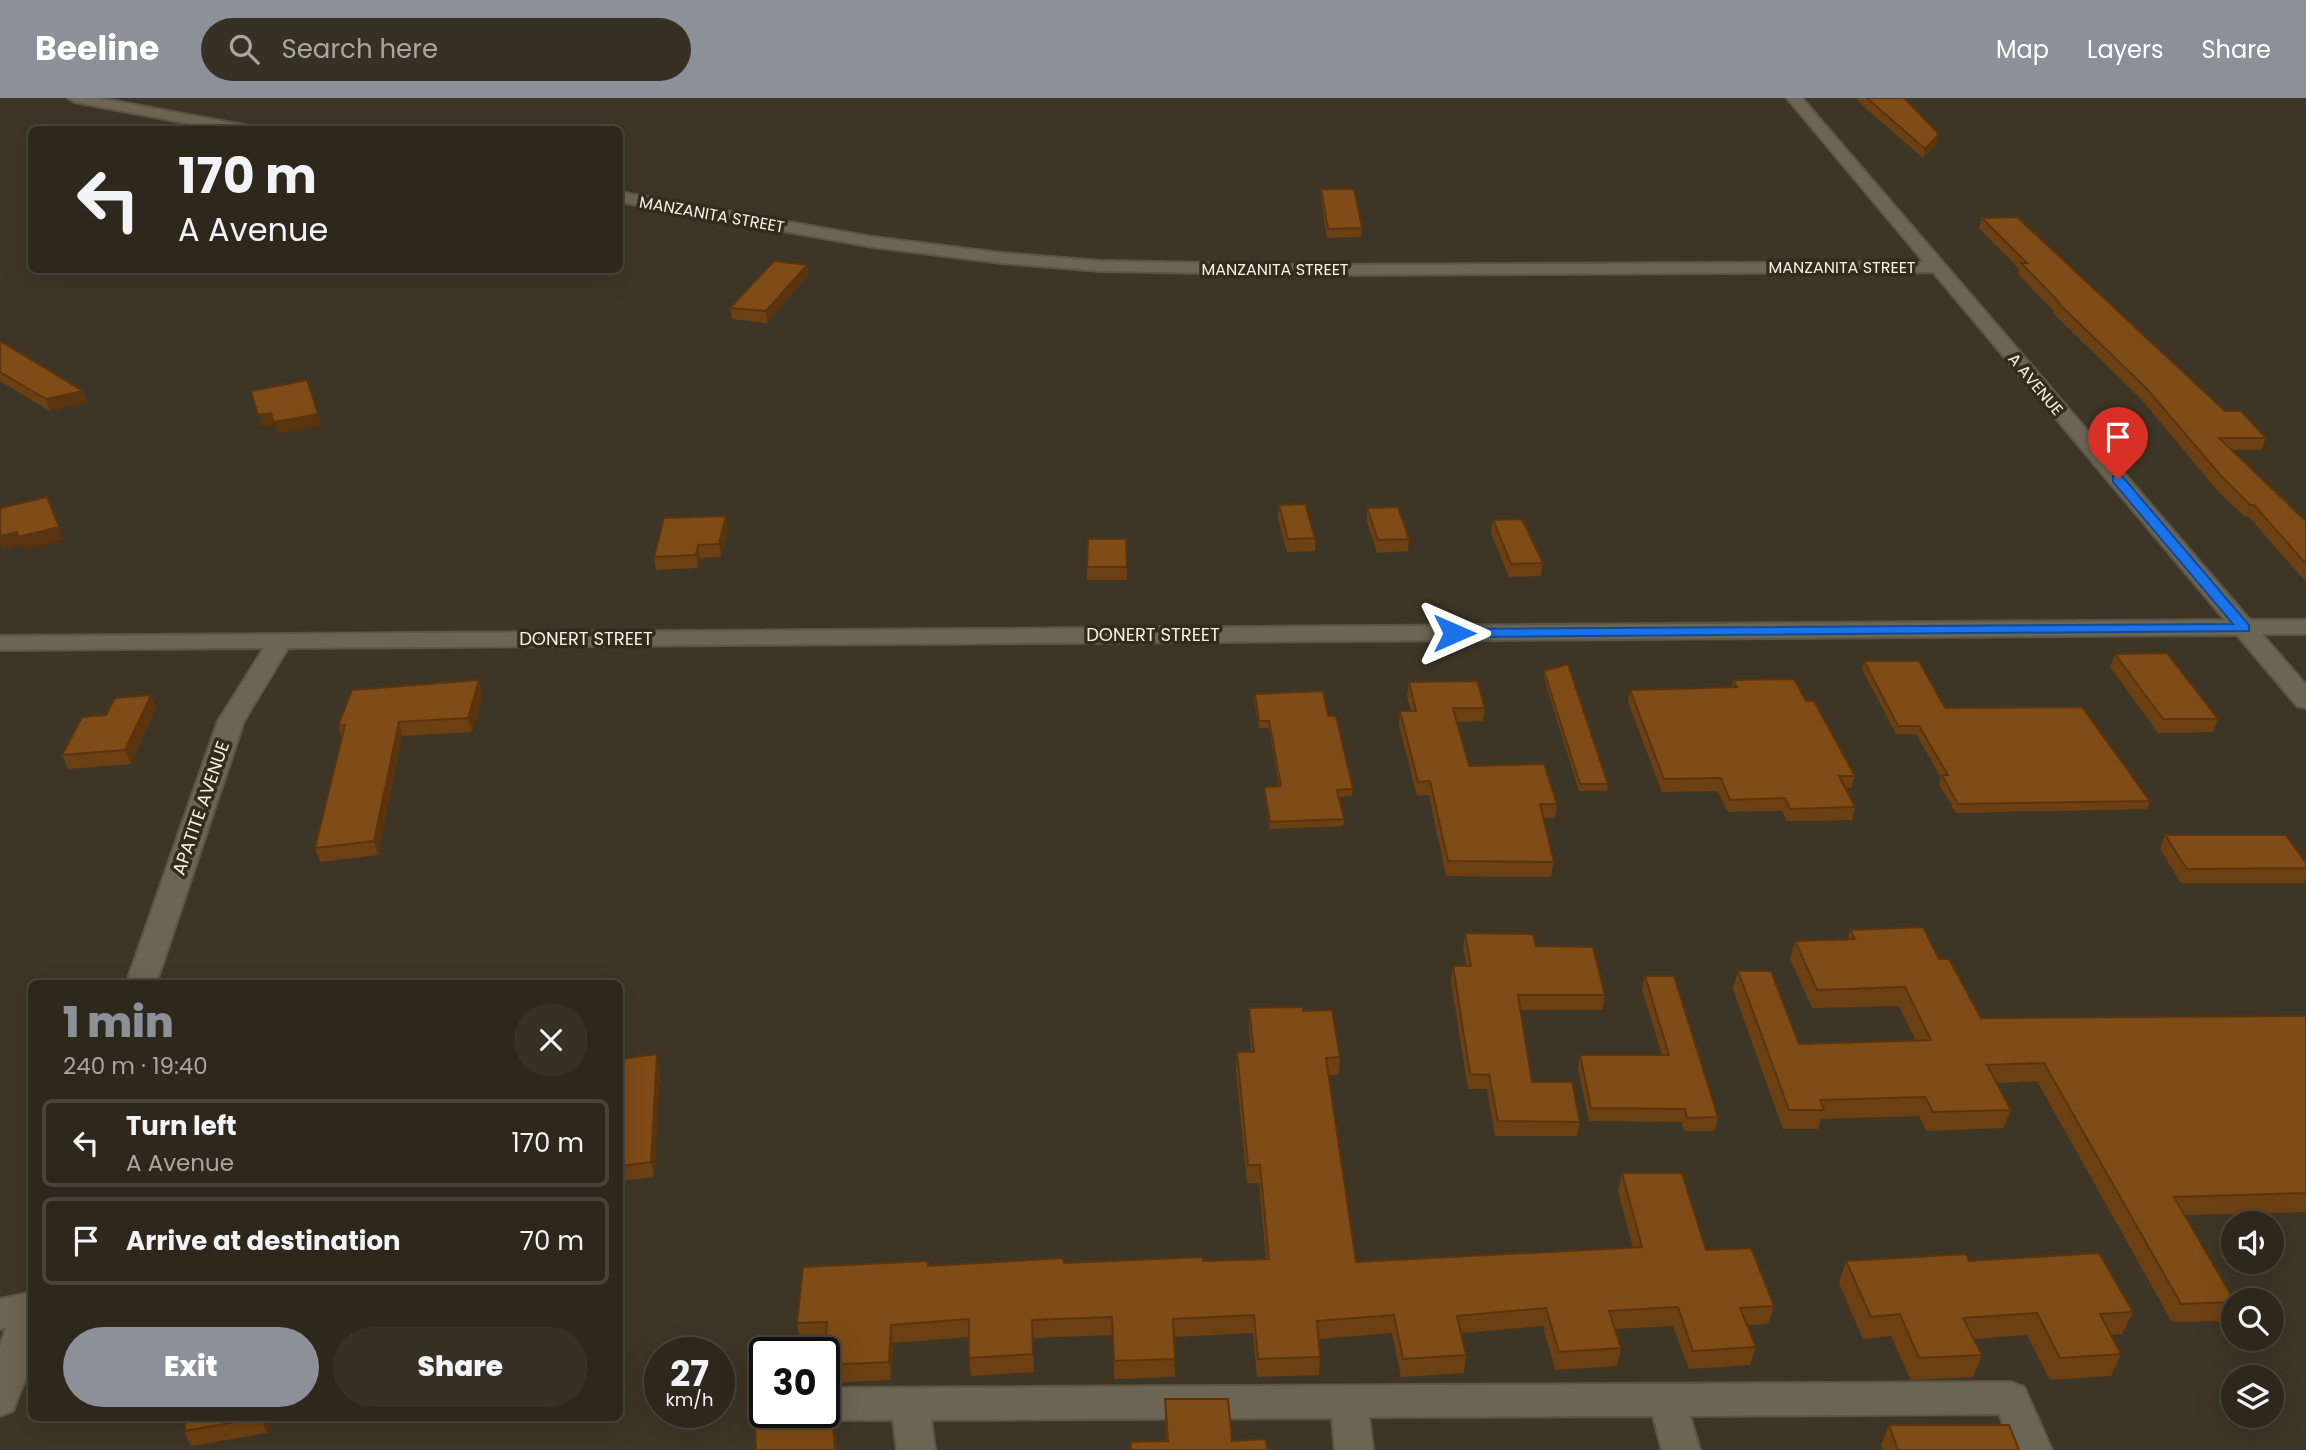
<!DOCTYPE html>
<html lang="en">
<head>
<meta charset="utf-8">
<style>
  :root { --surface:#2e281c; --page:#363025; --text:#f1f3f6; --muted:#a7a6a3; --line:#49443b; --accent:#8c9099 }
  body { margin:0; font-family:Poppins,sans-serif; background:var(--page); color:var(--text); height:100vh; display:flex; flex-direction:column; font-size:26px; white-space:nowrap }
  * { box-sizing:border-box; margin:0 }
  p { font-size:23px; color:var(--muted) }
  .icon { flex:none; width:38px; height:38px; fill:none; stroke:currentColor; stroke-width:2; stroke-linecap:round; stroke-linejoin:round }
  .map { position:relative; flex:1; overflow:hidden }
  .sheet { position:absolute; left:28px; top:882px; width:595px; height:441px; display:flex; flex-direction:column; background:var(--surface); border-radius:10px; box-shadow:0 7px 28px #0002,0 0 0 2px var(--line) }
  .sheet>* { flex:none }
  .guide { position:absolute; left:28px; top:28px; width:595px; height:147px; border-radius:10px; box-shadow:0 7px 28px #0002,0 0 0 2px var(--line); background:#2e281c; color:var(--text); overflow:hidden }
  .controls { position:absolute; left:2221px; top:1113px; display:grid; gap:14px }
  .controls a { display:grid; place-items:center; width:63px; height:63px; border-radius:50%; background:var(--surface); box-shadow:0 7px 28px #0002,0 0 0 2px var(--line); font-size:35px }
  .speed { position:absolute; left:644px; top:1239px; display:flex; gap:14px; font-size:35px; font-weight:700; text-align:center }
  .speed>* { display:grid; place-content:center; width:91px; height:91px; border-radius:50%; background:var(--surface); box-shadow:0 7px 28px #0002,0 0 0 2px var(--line); line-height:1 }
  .speed small { font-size:18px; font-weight:400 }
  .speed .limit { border:4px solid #111; border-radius:10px; background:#fff; color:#111 }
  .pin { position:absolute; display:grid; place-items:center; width:60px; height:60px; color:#fff; margin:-72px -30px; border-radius:50% 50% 50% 0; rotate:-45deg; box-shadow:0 0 7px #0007 }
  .pin .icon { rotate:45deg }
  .me { position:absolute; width:77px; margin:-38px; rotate:90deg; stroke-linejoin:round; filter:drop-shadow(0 0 5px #0008) }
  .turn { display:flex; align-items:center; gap:24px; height:147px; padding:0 35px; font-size:32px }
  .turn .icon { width:91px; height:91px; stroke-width:2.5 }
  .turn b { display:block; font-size:49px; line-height:60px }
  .round { display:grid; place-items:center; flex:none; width:74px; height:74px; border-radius:37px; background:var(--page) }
  .overview { display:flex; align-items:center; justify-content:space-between; height:119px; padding:0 35px }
  h1 { font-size:42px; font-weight:800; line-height:52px; color:var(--accent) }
  .cta { display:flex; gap:14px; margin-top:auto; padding:14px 35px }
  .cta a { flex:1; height:80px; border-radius:42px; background:var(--accent); color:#fff; font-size:28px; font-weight:800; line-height:80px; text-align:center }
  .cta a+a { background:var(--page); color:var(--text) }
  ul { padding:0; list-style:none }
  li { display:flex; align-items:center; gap:21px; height:88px; margin:0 14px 10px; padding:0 21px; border:4px solid var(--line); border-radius:10px }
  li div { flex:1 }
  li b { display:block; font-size:26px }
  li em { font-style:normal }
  header { display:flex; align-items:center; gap:42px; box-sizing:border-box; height:98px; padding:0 35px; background:var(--accent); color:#fff }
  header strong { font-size:33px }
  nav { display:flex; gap:38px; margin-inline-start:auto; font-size:24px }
  .search { width:490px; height:63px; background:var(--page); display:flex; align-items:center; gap:18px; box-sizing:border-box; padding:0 24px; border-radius:38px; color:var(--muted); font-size:26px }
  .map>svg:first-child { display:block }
</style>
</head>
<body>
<header>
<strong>Beeline</strong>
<div class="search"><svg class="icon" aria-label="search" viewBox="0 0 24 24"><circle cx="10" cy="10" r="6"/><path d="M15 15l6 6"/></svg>Search here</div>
<nav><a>Map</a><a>Layers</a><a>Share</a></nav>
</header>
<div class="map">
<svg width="2306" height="1352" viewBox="0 0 2306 1352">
  <rect width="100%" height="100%" fill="#3d3626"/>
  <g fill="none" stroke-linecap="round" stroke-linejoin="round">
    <defs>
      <path id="street" d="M68 0H98L249 28 256 32H222L75 4Z
        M1787 0H1802L2250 522H2306V536H2262L2306 587V610L2297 608 2237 537 288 550 244 623 156 886H126L218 623 264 550 0 552V538L2225 522 1933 174 1308 177 1101 173 1001 165 873 149 620 104V94L873 139 1001 155 1101 163 1308 167 1924 164Z
        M32 1194V1263L13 1313 0 1318V1248L6 1230 0 1231V1201Z
        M2011 1284 2024 1289 2052 1352H2014L1999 1316 1690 1318 1700 1352H1662L1653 1318 1369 1319 1373 1352H1335L1332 1320 931 1322 935 1352H897L893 1322H824L809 1314H824V1290Z"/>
    </defs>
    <use href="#street" stroke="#5a5546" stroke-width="4"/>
    <use href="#street" fill="#6c6553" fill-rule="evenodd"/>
  </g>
  <path fill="#6d4013" d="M1856 0H1904L1937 46 1923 60 1863 8Z
    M1321 91 1362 130 1361 139 1327 140 1321 99Z
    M1982 120 2225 313 2266 340 2261 352H2232L2306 423V483H2305L2249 419H2245L2217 392 2142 302 2053 215 2054 213 2018 176 2019 171 1979 130Z
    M807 167 808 177 767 225 732 221 730 210Z
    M0 243 88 304 50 313 0 283Z
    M1279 407 1315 440V453L1287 454 1278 420Z
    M1367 410 1409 441 1408 453 1377 455 1367 423Z
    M1493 422 1543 465 1541 478 1509 479 1491 435Z
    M728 430 721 459 700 460 698 470 656 472 654 459Z
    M1126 441 1127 482H1087V469Z
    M2115 556 2218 621 2213 634 2158 635 2110 569Z
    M1864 563 1945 610 2150 703 2147 711 1956 715 1939 686 1941 679 1916 636H1896L1862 571Z
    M1544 573 1608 686 1607 693H1579L1544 580Z
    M1733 582 1806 603 1855 678 1851 690H1845L1855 709 1852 722 1787 723 1782 713 1728 714 1718 693 1662 694 1628 604 1630 592 1732 589Z
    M1409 584 1485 610 1483 623 1457 624 1469 668 1557 706 1555 720H1543L1554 764 1551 779 1446 778 1429 697 1417 698 1399 627 1400 613H1411L1407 598Z
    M483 596 472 634 402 638 378 757 320 764 315 750 342 640 338 628Z
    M1255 596 1328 618 1353 691 1352 698 1339 699 1344 721 1343 728 1270 731 1264 696V689L1279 688 1269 630H1259L1254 602Z
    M151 597 156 610 131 666 68 671 62 657 106 617Z
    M2165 737 2306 765V780L2304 785H2181L2160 751Z
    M1850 832 1939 861 1981 920 2306 918V1114L2185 1117 2233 1202V1208L2225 1223 2172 1224 2037 983 1997 985 2011 1012 2003 1030 1926 1033 1919 1018 1821 1021 1818 1031H1783L1733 891 1738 873 1799 946 1916 943 1899 908 1812 910 1790 861 1795 843 1848 841Z
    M1465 835 1536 848 1605 897 1602 912H1520L1532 984 1580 1024 1577 1038H1495L1487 991H1468L1451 883 1453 868H1467L1463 850Z
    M1645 878 1718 1019 1715 1033H1684L1682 1024 1589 1023 1578 970 1580 957H1662L1642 891Z
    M1249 910 1303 913 1340 959 1339 977H1329L1356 1164 1633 1150 1618 1093 1622 1075 1706 1152 1774 1208 1768 1226 1747 1227 1756 1249 1750 1267 1689 1271 1673 1228 1615 1231 1621 1250 1617 1268 1555 1272 1543 1228 1461 1235 1466 1257 1464 1275 1401 1279 1392 1235 1318 1241 1320 1259 1319 1277 1257 1279 1253 1235 1174 1239 1175 1279 1114 1281 1113 1237 1033 1240 1034 1274 971 1278 969 1260V1239L893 1245 891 1282 826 1285 824 1275 825 1242 800 1243 797 1225 928 1168 1266 1161 1259 1085H1247L1236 972 1237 954H1251L1249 928Z
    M620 961 660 971 654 1079 620 1083Z
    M1846 1163H1969L2133 1214 2122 1236 2111 1237 2121 1256 2111 1278 2050 1282 2027 1237 1974 1241 1982 1257 1973 1279 1911 1282 1891 1238 1863 1241 1839 1185Z
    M1165 1301 1232 1343 1267 1352 1166 1343Z
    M187 1320H270L267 1335 191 1348 184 1333Z
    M1889 1327 2019 1352H1883L1881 1347Z"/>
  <path fill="#59340f" d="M1939 36 1937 46 1923 60 1925 51Z
    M807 167 808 177 767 225 766 213Z
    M83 293 88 304 50 313 46 301Z
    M271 315 318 316 321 327 277 336 274 327 262 329 258 317Z
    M47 399 64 442 24 452 22 447 3 451 0 444V438Z
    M726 418 728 430 721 459 719 446Z
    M698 447 700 460 698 470 696 457Z
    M479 582 483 596 472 634 468 620Z
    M151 597 156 610 131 666 125 652Z
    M399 624 402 638 378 757 374 743Z
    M657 956 660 971 654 1079 651 1064Z
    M891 1227 893 1245 891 1282 889 1264Z
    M832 1314 836 1336 837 1352H835Z
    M260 1320H270L267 1335Z"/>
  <path fill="#7f4b16" stroke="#59340f" stroke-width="2" d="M1867 0H1904L1939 36 1925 51Z
    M1321 91H1354L1362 130 1328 131Z
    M2017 119 2225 313H2241L2266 340H2219L2306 423V466L2254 407H2250L2222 379 2146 290 2057 204H2059L2021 165H2027L1982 120Z
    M774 163 807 167 766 213 730 210Z
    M0 243 83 293 46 301 0 274Z
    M307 282 318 316 274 324 271 315 258 317 251 293Z
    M47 399 59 429 18 439 17 434 0 438V410Z
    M1305 406 1315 440 1288 441 1279 407Z
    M1398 409 1409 441 1378 442 1367 410Z
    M726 418 719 446 698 447 696 457 654 459 664 420Z
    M1522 421 1543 465 1511 466 1493 422Z
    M1088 441H1126L1127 469H1087Z
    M2167 555 2218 621H2163L2115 556Z
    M1864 563H1919L1945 610 2082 609 2150 703 1958 706 1942 677H1948L1919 628H1898Z
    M1568 566 1608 686H1580L1544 573Z
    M1794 581 1806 603H1814L1855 678H1839L1855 709 1790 711 1785 700 1730 702 1721 680 1664 681 1630 592 1737 589 1733 582Z
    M479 582 468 620 399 624 374 743 315 750 345 627 338 628 352 592Z
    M1477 583 1485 610H1453L1469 668 1544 666 1557 706H1540L1554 764 1448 763 1430 683 1418 684 1400 613H1416L1409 584Z
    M1323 593 1328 618H1336L1353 691 1337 692 1344 721 1270 724 1264 689 1281 688 1269 623H1259L1255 596Z
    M151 597 125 652 62 657 82 619 106 617 115 600Z
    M2165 737H2286L2306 765V770L2187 771Z
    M1923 829 1939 861H1949L1981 920 2306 918V1095L2174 1099 2234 1202H2233V1204L2181 1206 2044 965 1987 967 2011 1012 1933 1014 1925 999 1820 1002 1824 1012H1789L1738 873H1771L1799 946 1931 942 1905 889 1817 892 1795 843 1855 841 1850 832Z
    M1465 835 1533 836 1536 848 1593 849 1605 897H1518L1532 984H1572L1580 1024 1498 1023 1489 977 1470 976 1453 868H1471Z
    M1645 878H1674L1718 1019 1687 1020 1685 1011 1591 1010 1580 957H1669Z
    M1303 909V913L1332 912 1340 959 1326 960 1356 1164 1642 1149 1622 1075H1682L1706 1152 1751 1150 1774 1208 1740 1210 1756 1249 1693 1253 1678 1209 1609 1213 1621 1250 1559 1254 1546 1210 1457 1218 1466 1257 1403 1261 1394 1217 1317 1223 1320 1259 1258 1261 1254 1217 1173 1221 1175 1261 1114 1263 1112 1219 1032 1222 1033 1256 969 1260V1221L891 1227 889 1264 824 1267 827 1224 797 1225 803 1169 928 1163V1168L1063 1160 1064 1165 1203 1159V1163L1269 1161 1260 1067H1248L1237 954H1254L1249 910Z
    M657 956 651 1064 620 1068V961Z
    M2099 1155 2133 1214 2100 1216 2121 1256 2060 1260 2037 1215 1963 1220 1982 1257 1919 1260 1900 1216 1871 1219 1846 1163 1966 1156 1969 1163Z
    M1165 1301H1228L1232 1343 1266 1341 1267 1352H1131V1344L1168 1343Z
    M832 1314 835 1352H756L755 1326Z
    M187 1320H260L184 1333Z
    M1889 1327H2009L2019 1352H1898Z"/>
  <path fill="#1a73e8" stroke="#114b97" stroke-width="2" d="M2113 378H2122L2249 527V533L1454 539 1447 535 1454 531 2233 526 2113 384Z"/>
  <g text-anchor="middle" stroke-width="7" stroke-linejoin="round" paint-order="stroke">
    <g font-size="16" fill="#f5f1e7" stroke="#332c1c">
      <text transform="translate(712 116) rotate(10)" y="6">MANZANITA STREET</text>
      <text x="1842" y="175">MANZANITA STREET</text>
      <text x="1275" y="177">MANZANITA STREET</text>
      <text transform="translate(2036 286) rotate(50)" y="6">A AVENUE</text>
    </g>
    <g font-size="18" fill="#f5f1e7" stroke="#332c1c">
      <text x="1153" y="543">DONERT STREET</text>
      <text x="586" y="547">DONERT STREET</text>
      <text transform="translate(201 710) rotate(-71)" y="6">APATITE AVENUE</text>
    </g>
  </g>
</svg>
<div class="controls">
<a><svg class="icon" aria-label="sound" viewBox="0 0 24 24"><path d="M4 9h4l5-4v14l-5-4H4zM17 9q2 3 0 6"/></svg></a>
<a><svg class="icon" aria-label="search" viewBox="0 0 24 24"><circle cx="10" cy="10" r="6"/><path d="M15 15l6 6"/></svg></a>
<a><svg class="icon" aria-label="layers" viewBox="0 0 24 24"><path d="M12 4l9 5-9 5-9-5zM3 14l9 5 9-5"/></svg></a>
</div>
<div class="speed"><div>27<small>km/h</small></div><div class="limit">30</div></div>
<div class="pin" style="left:2118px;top:381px;background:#d93025"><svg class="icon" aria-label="arrive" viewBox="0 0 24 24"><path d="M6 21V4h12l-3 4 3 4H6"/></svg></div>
<svg class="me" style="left:1454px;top:535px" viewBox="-20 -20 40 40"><path d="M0-17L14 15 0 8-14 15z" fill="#1a73e8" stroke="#fff" stroke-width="4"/></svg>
<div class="guide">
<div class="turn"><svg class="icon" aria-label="left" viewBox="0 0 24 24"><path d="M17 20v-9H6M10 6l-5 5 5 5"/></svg><div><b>170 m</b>A Avenue</div></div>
</div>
<section class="sheet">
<div class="overview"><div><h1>1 min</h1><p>240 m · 19:40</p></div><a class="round"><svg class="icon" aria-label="close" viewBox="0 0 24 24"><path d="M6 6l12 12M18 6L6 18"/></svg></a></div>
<ul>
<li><svg class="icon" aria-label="left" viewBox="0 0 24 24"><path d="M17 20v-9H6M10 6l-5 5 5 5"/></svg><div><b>Turn left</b><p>A Avenue</p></div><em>170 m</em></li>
<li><svg class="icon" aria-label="arrive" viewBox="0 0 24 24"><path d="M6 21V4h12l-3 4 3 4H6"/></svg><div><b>Arrive at destination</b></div><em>70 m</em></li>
</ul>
<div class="cta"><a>Exit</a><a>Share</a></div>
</section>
</div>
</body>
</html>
